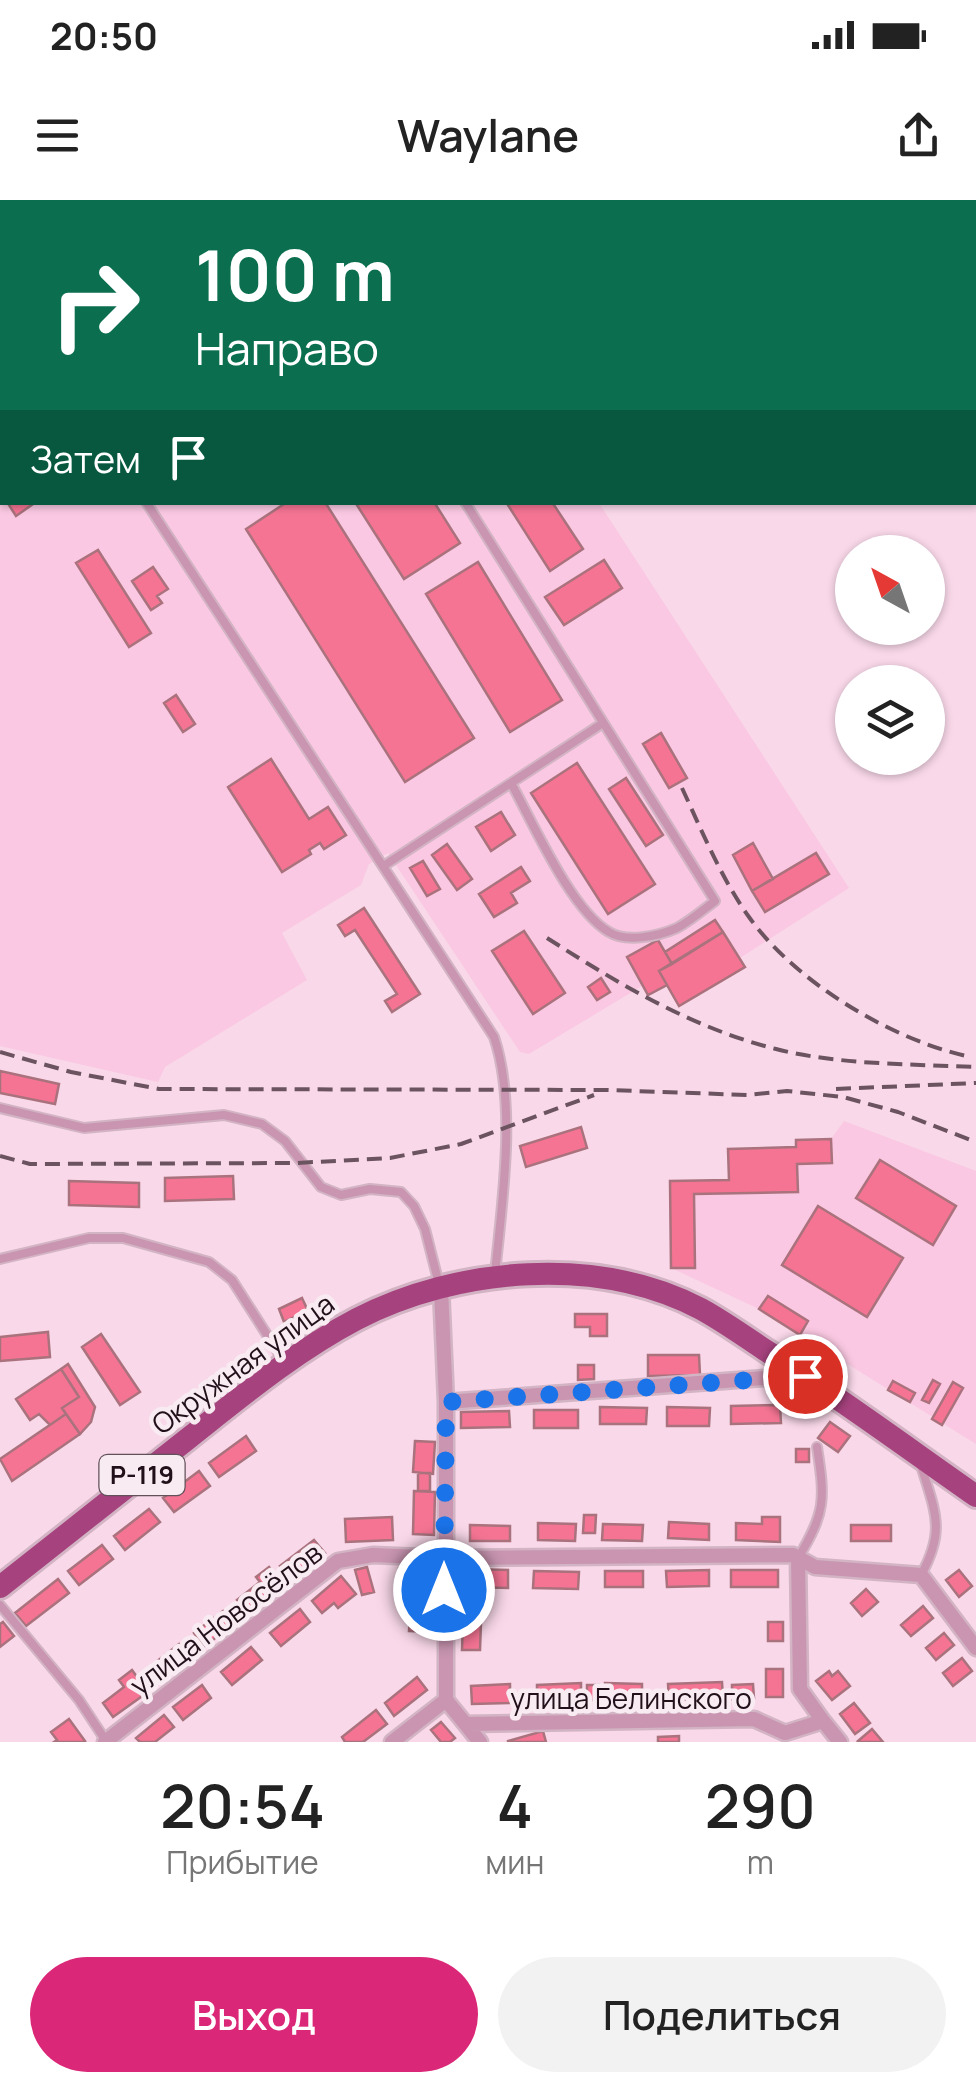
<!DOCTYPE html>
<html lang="ru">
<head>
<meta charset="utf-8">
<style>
  :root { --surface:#fff; --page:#f2f2f2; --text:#222; --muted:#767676; --accent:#db2777 }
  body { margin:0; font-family:Manrope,sans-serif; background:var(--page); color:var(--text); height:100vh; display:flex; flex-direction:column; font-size:38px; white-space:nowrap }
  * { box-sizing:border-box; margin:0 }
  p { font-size:32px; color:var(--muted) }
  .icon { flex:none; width:55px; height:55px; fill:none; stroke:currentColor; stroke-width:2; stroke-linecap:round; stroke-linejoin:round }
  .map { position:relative; height:1542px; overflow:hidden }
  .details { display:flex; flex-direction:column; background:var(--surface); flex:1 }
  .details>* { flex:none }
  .hud { position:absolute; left:0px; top:0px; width:978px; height:305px; box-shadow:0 2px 8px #0004; background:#0b6e4f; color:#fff; overflow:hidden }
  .needle { width:65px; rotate:320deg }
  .fabs { position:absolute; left:835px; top:335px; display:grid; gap:20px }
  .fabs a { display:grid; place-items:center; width:110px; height:110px; border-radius:50%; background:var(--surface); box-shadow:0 2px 8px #0004; font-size:50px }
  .pin { position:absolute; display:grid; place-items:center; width:85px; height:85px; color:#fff; margin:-42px; border:5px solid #fff; border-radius:50%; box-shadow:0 2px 10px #0007 }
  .me { position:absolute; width:110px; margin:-55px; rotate:0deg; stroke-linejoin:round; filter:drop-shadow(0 0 8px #0008) }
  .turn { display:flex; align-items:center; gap:35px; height:210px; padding:0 30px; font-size:45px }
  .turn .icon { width:130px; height:130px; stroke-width:2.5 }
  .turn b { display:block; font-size:70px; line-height:85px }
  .then { display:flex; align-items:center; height:95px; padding:0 30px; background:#0003; gap:20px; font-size:38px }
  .eta { display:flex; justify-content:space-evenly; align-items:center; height:170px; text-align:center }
  .eta b { font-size:60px; font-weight:600; line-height:70px }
  .action { display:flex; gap:20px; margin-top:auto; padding:20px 30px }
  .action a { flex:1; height:115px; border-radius:60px; background:var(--accent); color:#fff; font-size:40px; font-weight:600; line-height:115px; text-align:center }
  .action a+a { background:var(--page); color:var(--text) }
  .status { display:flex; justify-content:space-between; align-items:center; height:70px; padding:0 50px; background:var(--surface); direction:ltr }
  .status svg { height:28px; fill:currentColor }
  header { display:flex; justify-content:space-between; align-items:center; height:130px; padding:0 30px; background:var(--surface); font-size:45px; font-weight:600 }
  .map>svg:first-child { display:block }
</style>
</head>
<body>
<div class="status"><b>20:50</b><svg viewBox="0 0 49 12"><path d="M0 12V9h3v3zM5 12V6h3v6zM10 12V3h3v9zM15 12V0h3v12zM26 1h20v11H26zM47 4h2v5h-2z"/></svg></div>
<header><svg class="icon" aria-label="menu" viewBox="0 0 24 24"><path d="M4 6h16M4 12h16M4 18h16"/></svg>Waylane<svg class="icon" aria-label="share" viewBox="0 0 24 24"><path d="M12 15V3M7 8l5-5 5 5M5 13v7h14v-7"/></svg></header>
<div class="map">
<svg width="976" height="1542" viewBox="0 0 976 1542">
  <rect width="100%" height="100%" fill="#f9d8e9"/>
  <path fill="#fac8e2" d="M0 0H403L404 2H2V302L599 303 849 688 740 758 745 767 679 806 667 785 648 795 642 786 529 854 520 852 388 653 369 664 361 685 282 733 307 780 165 867 158 882 0 846Z
    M844 921 976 971V1244L759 1109 671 1068 670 981 728 980V949L795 947 796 940 831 939Z"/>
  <path fill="#f57494" stroke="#a9727d" stroke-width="2.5" d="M14 0H176L177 2H16Z
    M2 195V255L0 257V197Z
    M7 302H36L16 316Z
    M287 302H325L474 538 405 582 246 329Z
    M355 302H434L460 343 404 379Z
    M506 302H552L583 349 550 371Z
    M98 350 151 433 129 447 76 363Z
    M604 360 622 388 564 425 545 397Z
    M478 362 562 500 510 532 426 394Z
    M153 367 168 389 157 396 162 403 151 410 132 381Z
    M176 495 195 524 183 532 164 503Z
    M661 533 687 578 669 588 643 544Z
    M271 559 309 619 328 607 346 635 324 649 320 643 309 650 311 654 282 672 228 587Z
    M577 563 655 684 608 714 531 593Z
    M626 578 663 635 646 646 609 589Z
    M501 612 515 635 491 651 476 627Z
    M753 643 773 679 752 691 733 655Z
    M447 644 472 679 457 690 432 655Z
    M816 653 829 674 765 712 752 691Z
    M423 661 440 689 427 696 410 668Z
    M521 667 530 681 511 693 517 703 494 717 479 694Z
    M364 708 420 794 392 812 385 801 397 794 355 730 345 736 338 725Z
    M715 720 723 732 672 764 665 752Z
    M524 731 565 793 533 814 492 751Z
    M723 732 745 767 679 806 659 771Z
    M658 740 672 764 659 771 667 785 648 795 627 757Z
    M601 778 610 792 597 800 588 787Z
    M0 871 59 884 55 904 0 893Z
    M581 927 587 948 526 967 520 946Z
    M831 939 832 963 797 964 798 992 694 994 695 1068H671L670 981 729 980 728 949 796 947V940Z
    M880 960 956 1006 933 1045 856 998Z
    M233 976 234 999 165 1001V978Z
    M69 981 139 983V1007L69 1005Z
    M818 1006 903 1058 867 1117 782 1065Z
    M768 1096 808 1121 800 1135 759 1109Z
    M302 1098 308 1111 284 1122 279 1109Z
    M575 1114H607V1136H590V1127H575Z
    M48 1132 50 1157 0 1161V1137Z
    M101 1134 140 1192 120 1205 82 1147Z
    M648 1155H699L700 1175 648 1176Z
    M68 1164 95 1207 91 1222 80 1234 62 1208 79 1197 61 1169Z
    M578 1165H594V1179L578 1180Z
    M61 1169 79 1197 62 1208 66 1214 50 1225 39 1214 30 1220 16 1199Z
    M933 1180 940 1184 929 1203 922 1200Z
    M893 1181 915 1193 910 1202 888 1190Z
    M953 1182 963 1188 942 1225 932 1219Z
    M780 1205 781 1223 731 1224V1206Z
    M600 1207 647 1208 646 1224H600Z
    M667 1207 710 1208 709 1226H667Z
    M534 1210H578V1228H534Z
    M509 1211 510 1227 461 1228V1212Z
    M66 1214 80 1234 12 1281 0 1259Z
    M830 1222 850 1236 838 1252 818 1238Z
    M246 1236 256 1251 219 1277 209 1263Z
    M415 1241 435 1242 433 1274 413 1272Z
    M796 1249H809V1262H796Z
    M199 1271 210 1286 174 1312 163 1298Z
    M418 1273H430V1291H418Z
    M414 1291 435 1292 434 1335 413 1334Z
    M149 1309 160 1322 125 1350 114 1336Z
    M584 1315H596L595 1333H583Z
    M392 1317 393 1340 346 1342 345 1319Z
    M762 1317H780V1342L736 1340V1323L762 1324Z
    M669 1322 709 1324V1340L668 1338Z
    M538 1323 576 1324 575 1341 538 1340Z
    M603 1324 643 1325 642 1341 602 1340Z
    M470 1325 510 1326V1341H470Z
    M851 1325H891V1341H851Z
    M314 1340 325 1353 291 1380 280 1366Z
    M102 1345 113 1359 79 1385 68 1371Z
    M269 1367 283 1387 247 1413 237 1400 260 1382 256 1377Z
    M367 1367 374 1392 362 1395 355 1370Z
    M399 1368 437 1370 435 1415 410 1414V1404L397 1403Z
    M471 1369 508 1370V1388L470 1387Z
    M709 1370V1386L667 1387 666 1371Z
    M731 1370H778V1387H731Z
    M959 1370 972 1386 959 1397 946 1380Z
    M534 1371 579 1372 578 1389 533 1388Z
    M605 1371H643V1387H605Z
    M341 1376 356 1394 338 1408 334 1403 322 1413 312 1401Z
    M58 1379 69 1393 26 1426 15 1413Z
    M866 1389 878 1402 862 1416 851 1403Z
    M923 1406 933 1418 911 1436 901 1425Z
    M300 1409 310 1422 281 1446 270 1433Z
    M223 1411 233 1424 204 1447 194 1433Z
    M410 1414 435 1415 434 1432 409 1431Z
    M3 1422 14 1436 0 1447V1424Z
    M463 1422 481 1423 480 1450H462Z
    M768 1422H783V1441H768Z
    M944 1433 954 1445 936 1460 926 1448Z
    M179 1444 190 1459 157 1483 147 1469Z
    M251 1447 262 1460 232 1485 221 1472Z
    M962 1458 972 1471 953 1486 943 1473Z
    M766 1469H783V1497H766Z
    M132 1470 148 1492 113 1517 103 1503 124 1487 119 1480Z
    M829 1471 832 1476 838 1471 850 1486 832 1500 816 1481Z
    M417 1477 427 1490 394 1516 385 1503Z
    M722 1482 723 1498 669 1500 668 1484Z
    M581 1483V1501L537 1502V1485Z
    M605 1483 642 1484V1500L605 1499Z
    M510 1484V1503L472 1504 471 1486Z
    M753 1484 754 1498 732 1499V1485Z
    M202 1485 211 1498 183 1520 173 1507Z
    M587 1485H599V1500H587Z
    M854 1503 870 1523 855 1534 840 1514Z
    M376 1510 387 1524 363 1542H345L342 1537Z
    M164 1515 174 1527 155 1542H140L136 1538Z
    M69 1519 85 1541 83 1542H54L57 1540 51 1532Z
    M441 1522 455 1538 450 1542H441L431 1530Z
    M872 1529 883 1542H860L858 1541Z
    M543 1531 546 1542H508V1541Z
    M679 1536V1542H658V1537Z"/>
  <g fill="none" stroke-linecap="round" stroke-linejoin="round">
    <defs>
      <path id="service" d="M274 0 276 2
        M491 0V2
        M789 0 791 2
        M825 2 829 0
        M975 216H976
        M146 302 494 837C517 905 502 1002 495 1074
        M465 302 715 701C703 710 690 721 677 728 659 736 626 743 609 732 571 710 533 623 511 583
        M385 665 603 523
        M0 908 84 928 224 915 262 924 285 941 321 987 341 995 370 989 401 992 414 1006 425 1029 439 1084
        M0 1059 89 1038H123L209 1062 232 1080 283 1160
        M798 1358C826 1312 825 1299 817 1247
        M921 1375C946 1330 935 1312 921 1265
        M0 1405 79 1500 106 1541"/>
      <path id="minor" d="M441 1089 446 1202V1500L480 1542
        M446 1202 804 1175
        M798 1358 800 1489 823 1521
        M467 1524 754 1519 785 1533 823 1521 840 1542
        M105 1542 338 1361 373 1355 444 1358 793 1355 815 1367 921 1375 976 1448
        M392 1542 446 1500"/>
      <path id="trunk" d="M0 1387C63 1337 127 1287 190 1237 243 1195 296 1151 357 1119 458 1067 598 1055 701 1109 723 1121 744 1136 765 1150 837 1196 906 1247 976 1296"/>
    </defs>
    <use href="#service" stroke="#d2b4c4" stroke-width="12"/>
    <use href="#minor" stroke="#d2b4c4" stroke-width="19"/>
    <use href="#trunk" stroke="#d2b4c4" stroke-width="28"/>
    <use href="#service" stroke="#c995b1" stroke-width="8"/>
    <use href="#minor" stroke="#c995b1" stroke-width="14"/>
    <use href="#trunk" stroke="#a6427e" stroke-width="22"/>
    <path stroke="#6b5460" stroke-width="4" stroke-dasharray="15 8" stroke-linecap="butt" d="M682 588C702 631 721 678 749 717 795 782 893 841 971 857
      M547 738C619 784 692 828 776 849 838 865 912 864 976 867
      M0 852 71 872 159 889 608 890 748 895 787 891 843 897 898 912 976 942
      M836 889 976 883
      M0 956 30 964 296 963 390 958 461 944 594 895"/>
  </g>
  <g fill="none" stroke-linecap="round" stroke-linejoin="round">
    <path stroke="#1a73e8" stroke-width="18" stroke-dasharray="0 32.4" d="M444 1390 446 1202 805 1176"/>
  </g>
  <g text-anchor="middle" stroke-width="9" stroke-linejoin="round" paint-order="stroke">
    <rect fill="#f8ecf2" stroke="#62515a" stroke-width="2.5" x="99.5" y="1255" width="85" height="40" rx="8"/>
    <g font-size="25" font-weight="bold" fill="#210f19">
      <text x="142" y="1284">Р-119</text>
    </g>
    <g font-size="28" fill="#210f19" stroke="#f8ecf2">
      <text transform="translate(243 1164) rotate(-36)" y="10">Окружная улица</text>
      <text transform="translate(226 1419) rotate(-37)" y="10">улица Новосёлов</text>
      <text x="631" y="1509">улица Белинского</text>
    </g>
  </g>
</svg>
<div class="fabs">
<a><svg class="needle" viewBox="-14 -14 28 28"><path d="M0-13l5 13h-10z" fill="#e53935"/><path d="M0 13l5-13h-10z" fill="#767676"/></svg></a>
<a><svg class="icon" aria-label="layers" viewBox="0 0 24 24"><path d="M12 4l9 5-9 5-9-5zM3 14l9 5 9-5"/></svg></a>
</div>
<div class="pin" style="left:805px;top:1176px;background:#d93025"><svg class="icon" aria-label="arrive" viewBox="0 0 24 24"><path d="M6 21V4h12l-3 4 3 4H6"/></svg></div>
<svg class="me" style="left:444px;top:1390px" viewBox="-20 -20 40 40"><circle r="17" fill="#1a73e8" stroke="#fff" stroke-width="3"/><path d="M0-11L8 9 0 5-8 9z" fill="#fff"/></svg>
<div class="hud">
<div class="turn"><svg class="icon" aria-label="right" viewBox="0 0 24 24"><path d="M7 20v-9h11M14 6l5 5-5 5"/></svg><div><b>100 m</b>Направо</div></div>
<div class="then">Затем<svg class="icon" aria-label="arrive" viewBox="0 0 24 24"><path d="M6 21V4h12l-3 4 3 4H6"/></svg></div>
</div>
</div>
<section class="details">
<div class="eta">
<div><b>20:54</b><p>Прибытие</p></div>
<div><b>4</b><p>мин</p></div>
<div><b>290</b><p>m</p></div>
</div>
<div class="action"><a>Выход</a><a>Поделиться</a></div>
</section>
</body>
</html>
